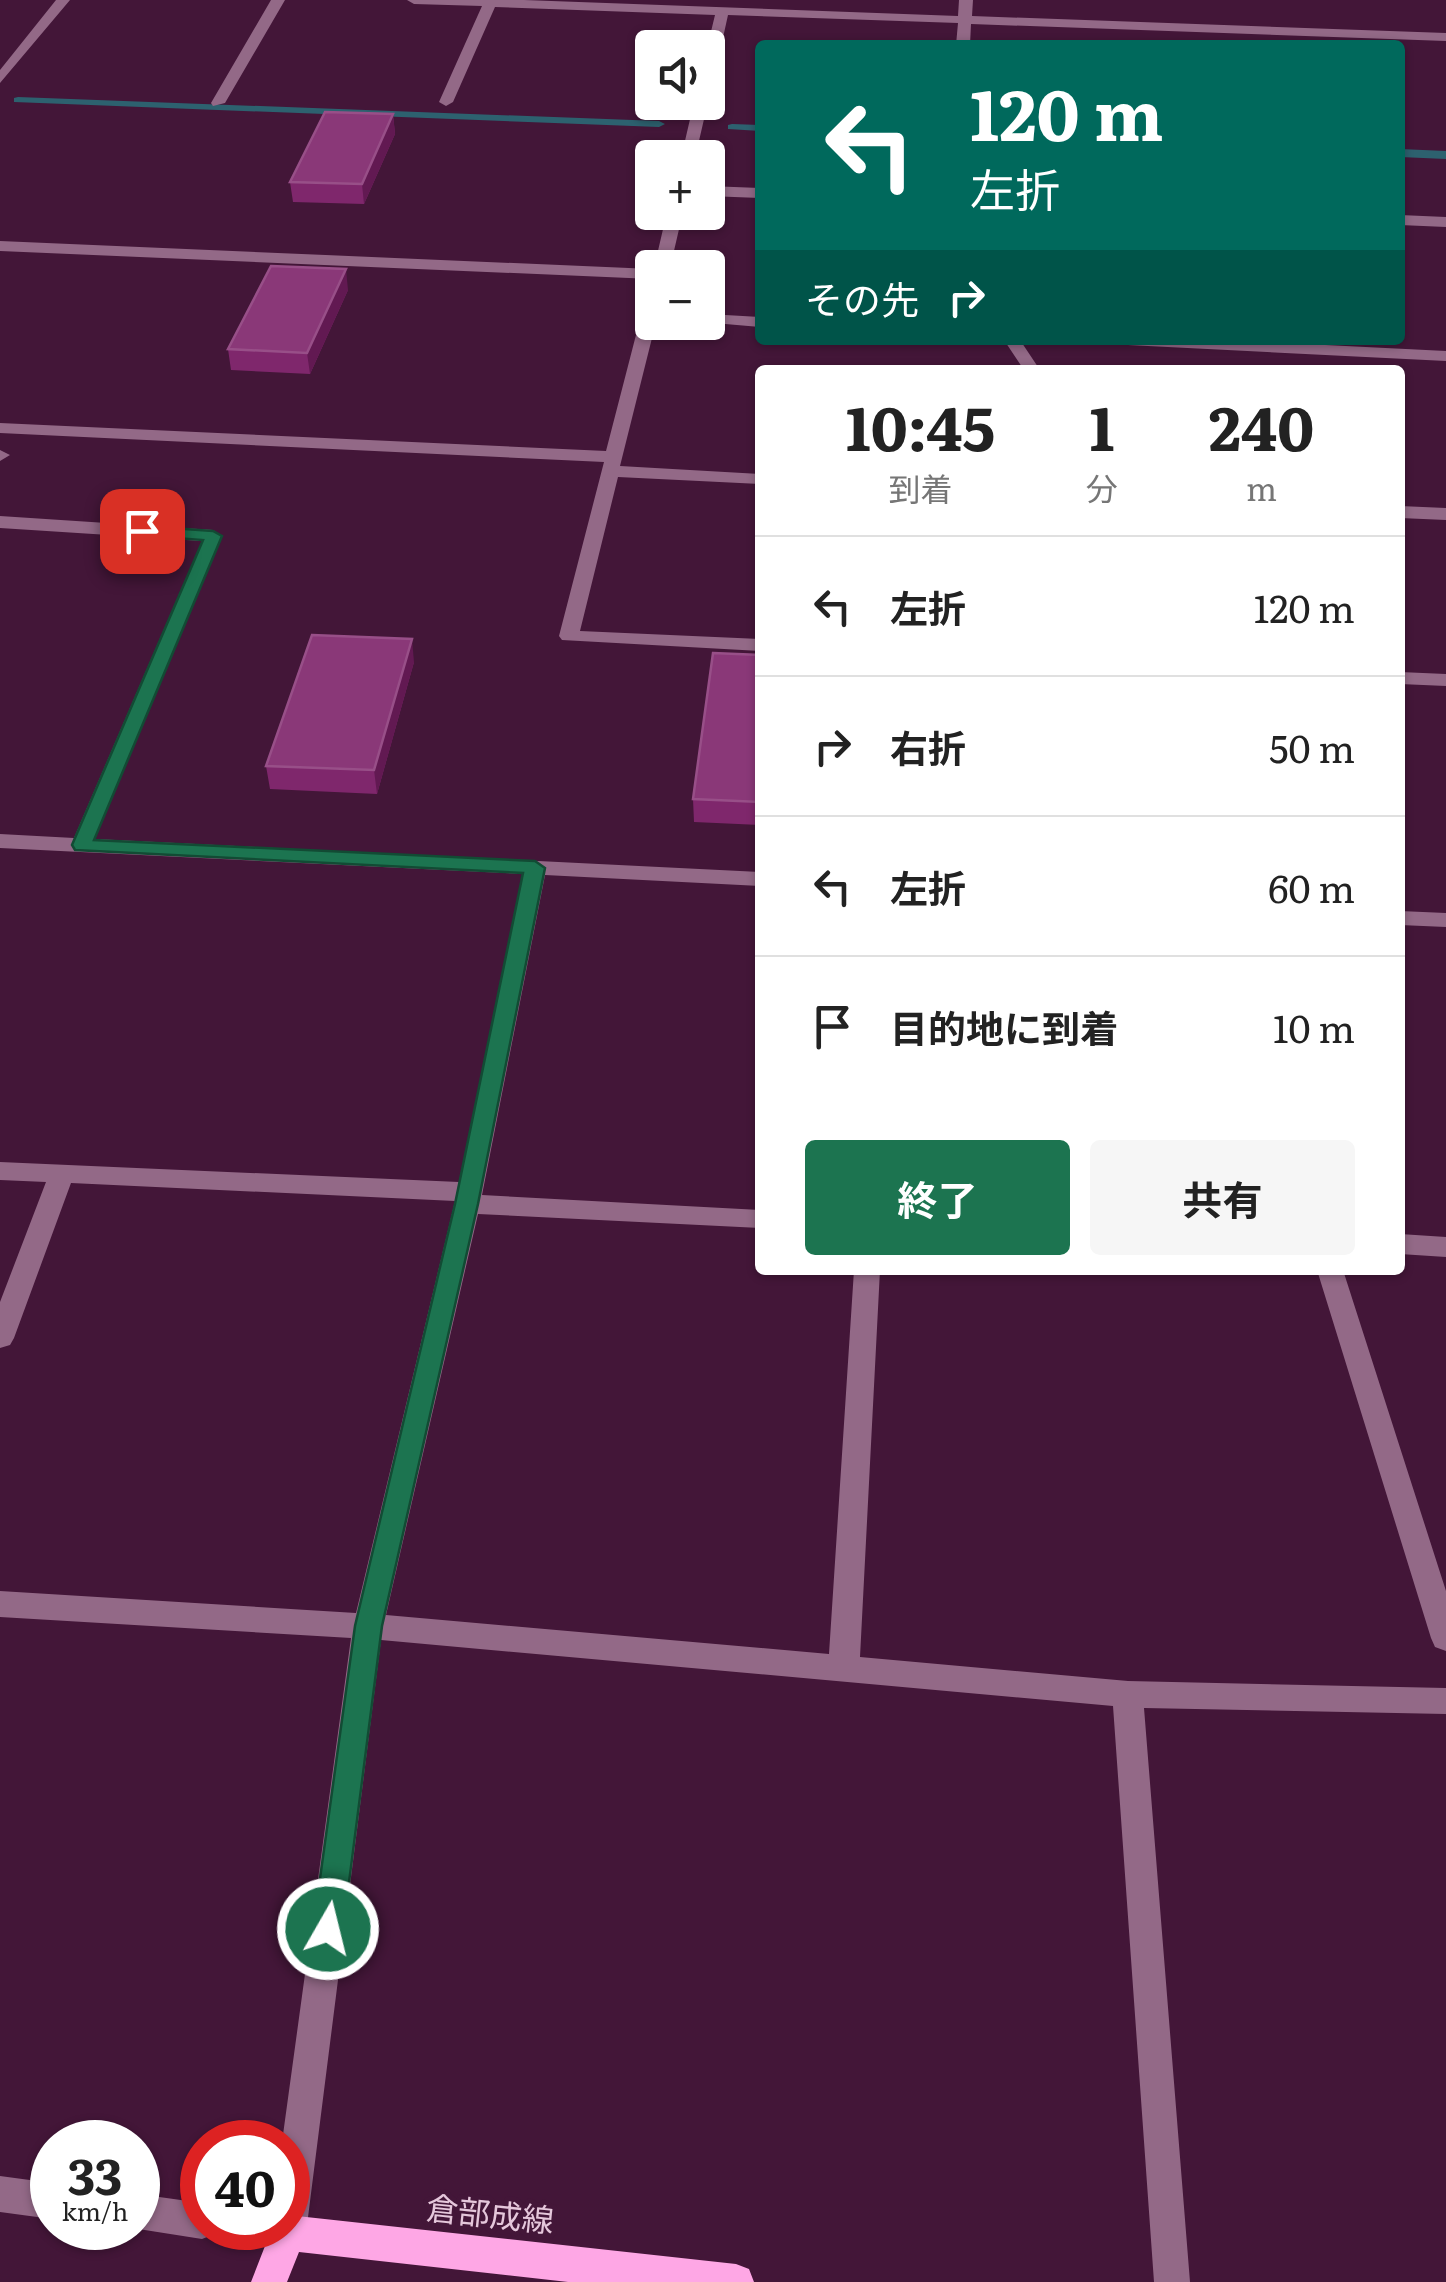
<!DOCTYPE html>
<html lang="ja">
<head>
<meta charset="utf-8">
<style>
  :root { --surface:#fff; --page:#f6f6f6; --text:#222; --muted:#767676; --line:#e0e0e0; --accent:#1c7450 }
  body { margin:0; font-family:Literata,"Noto Sans JP",serif; background:var(--page); color:var(--text); height:100vh; display:flex; flex-direction:column; font-size:38px; white-space:nowrap }
  * { box-sizing:border-box; margin:0 }
  p { font-size:32px; color:var(--muted) }
  .icon { flex:none; width:55px; height:55px; fill:none; stroke:currentColor; stroke-width:2; stroke-linecap:round; stroke-linejoin:round }
  .map { position:relative; flex:1; overflow:hidden }
  .details { position:absolute; left:755px; top:365px; width:650px; height:910px; display:flex; flex-direction:column; background:var(--surface); border-radius:10px; box-shadow:0 2px 8px #0004 }
  .details>* { flex:none }
  .top-card { position:absolute; left:755px; top:40px; width:650px; height:305px; border-radius:10px; box-shadow:0 2px 8px #0004; background:#00695c; color:#fff; overflow:hidden }
  .fabs { position:absolute; left:635px; top:30px; display:grid; gap:20px }
  .fabs a { display:grid; place-items:center; width:90px; height:90px; border-radius:10px; background:var(--surface); box-shadow:0 2px 8px #0004; font-size:50px }
  .speed { position:absolute; left:30px; top:2120px; display:flex; gap:20px; font-size:50px; font-weight:700; text-align:center }
  .speed>* { display:grid; place-content:center; width:130px; height:130px; border-radius:50%; background:var(--surface); box-shadow:0 2px 8px #0004; line-height:1 }
  .speed small { font-size:25px; font-weight:400 }
  .speed .limit { border:15px solid #d22; background:#fff; color:#111 }
  .pin { position:absolute; display:grid; place-items:center; width:85px; height:85px; color:#fff; margin:-42px; border-radius:20px; box-shadow:0 5px 15px #0006 }
  .me { position:absolute; width:110px; margin:-55px; rotate:8deg; stroke-linejoin:round; filter:drop-shadow(0 0 8px #0008) }
  .turn { display:flex; align-items:center; gap:35px; height:210px; padding:0 50px; font-size:45px }
  .turn .icon { width:130px; height:130px; stroke-width:2.5 }
  .turn b { display:block; font-size:70px; line-height:85px }
  .then { display:flex; align-items:center; height:95px; padding:0 50px; background:#0003; gap:20px; font-size:38px }
  .eta { display:flex; justify-content:space-evenly; align-items:center; height:170px; text-align:center }
  .eta b { font-size:60px; font-weight:700; line-height:70px }
  .action { display:flex; gap:20px; margin-top:auto; padding:20px 50px }
  .action a { flex:1; height:115px; border-radius:10px; background:var(--accent); color:#fff; font-size:40px; font-weight:700; line-height:115px; text-align:center }
  .action a+a { background:var(--page); color:var(--text) }
  ul { padding:0; list-style:none }
  li { display:flex; align-items:center; gap:30px; height:140px; padding:0 50px; border-top:2px solid var(--line) }
  li div { flex:1 }
  li b { display:block; font-size:38px }
  li em { font-style:normal }
  .map>svg:first-child { display:block }
</style>
</head>
<body>
<div class="map">
<svg width="1446" height="2282" viewBox="0 0 1446 2282">
  <rect width="100%" height="100%" fill="#431638"/>
  <g fill="none" stroke-linecap="round" stroke-linejoin="round">
    <path fill="#2d616f" fill-rule="evenodd" d="M18 97 659 121 665 124 659 127 14 102V98Z
      M732 124 760 125V131L728 129V125Z
      M1400 149 1446 151V159L1400 157Z"/>
    <path fill="#936987" fill-rule="evenodd" d="M56 0H70L0 83V70Z
      M271 0H285L225 103 213 106 211 103Z
      M407 0H524L958 16 959 0H973L972 16 1446 33V41L971 24 970 45H956L958 23 728 15 715 74 708 78 707 48 715 15 495 7 453 102 446 106 439 102 482 6 414 4Z
      M694 102H708L695 158H681Z
      M708 186 760 188V198L708 196Z
      M667 212H683L670 268H654Z
      M1400 215 1446 217V227L1400 225Z
      M0 241 652 269V279L0 251Z
      M652 299 656 322 620 466 760 474V484L618 477 580 631 760 639V651L562 640 559 636 604 462 0 433V423L606 451 644 304Z
      M708 314 760 317V327L702 322H708Z
      M1004 340H1020L1040 370H1024Z
      M1120 340H1227L1446 351V361L1128 345Z
      M0 450 10 455 0 461Z
      M1400 506 1446 508V520L1400 518Z
      M0 516 213 530 222 536 95 839 760 872V886L545 875 482 1195 760 1210V1228L478 1214 386 1615 829 1654 854 1270H880L860 1657 1128 1681 1446 1688V1714L1144 1708 1190 2282H1154L1113 1706 381 1640 306 2233 301 2246 288 2251 237 2241 232 2228H288V2142H282L351 1638 0 1617V1591L356 1613 455 1201 71 1183 14 1338 10 1345 0 1348V1302L46 1182 0 1180V1162L459 1182 523 874 0 848V834L74 838 202 541 0 528Z
      M1400 672 1446 674V686L1400 684Z
      M1400 911 1446 913V927L1400 925Z
      M1400 1234 1446 1237V1257L1400 1254Z
      M1317 1270H1343L1446 1591V1651L1435 1647 1431 1638Z
      M0 2176 52 2183V2219L0 2212Z
      M138 2194 202 2203V2228H217L215 2234 202 2239 132 2228H138Z"/>
    <path fill="#fea7e5" fill-rule="evenodd" d="M288 2215 736 2264 749 2269 754 2282H568L299 2252 287 2282H251L272 2228H288Z"/>
  </g>
  <path fill="#7f276c" d="M393 114 395 134 364 204 293 202 290 182Z
    M348 290 310 374 231 370 228 349Z
    M760 655V825L694 822 693 799Z
    M414 662 377 794 270 789 266 766Z"/>
  <path fill="#621952" d="M393 114 395 134 364 204 362 184Z
    M346 269 348 290 310 374 307 353Z
    M412 639 414 662 377 794 374 770Z"/>
  <path fill="#8a3878" stroke="#984f88" stroke-width="2.5" d="M325 112 393 114 362 184 290 182Z
    M271 266 346 269 307 353 228 349Z
    M312 635 412 639 374 770 266 766Z
    M713 653 760 655V802L693 799Z"/>
  <path fill="#1c7450" stroke="#124b34" stroke-width="2.5" d="M142 526 213 531 222 536 94 840 535 861 545 868 478 1204 382 1626 343 1929 339 1939 328 1943 318 1939 313 1929 355 1626 455 1204 523 873 75 850 72 845 203 540 136 535 134 531Z"/>
  <g text-anchor="middle" stroke-width="10" stroke-linejoin="round" paint-order="stroke">
    <g font-size="32" fill="#e5c7db" stroke="#431638">
      <text transform="translate(490 2215) rotate(6)" y="11">倉部成線</text>
    </g>
  </g>
</svg>
<div class="fabs">
<a><svg class="icon" aria-label="sound" viewBox="0 0 24 24"><path d="M4 9h4l5-4v14l-5-4H4zM17 9q2 3 0 6"/></svg></a>
<a>+</a>
<a>−</a>
</div>
<div class="speed"><div>33<small>km/h</small></div><div class="limit">40</div></div>
<div class="pin" style="left:142px;top:531px;background:#d93025"><svg class="icon" aria-label="arrive" viewBox="0 0 24 24"><path d="M6 21V4h12l-3 4 3 4H6"/></svg></div>
<svg class="me" style="left:328px;top:1929px" viewBox="-20 -20 40 40"><circle r="17" fill="#1c7450" stroke="#fff" stroke-width="3"/><path d="M0-11L8 9 0 5-8 9z" fill="#fff"/></svg>
<div class="top-card">
<div class="turn"><svg class="icon" aria-label="left" viewBox="0 0 24 24"><path d="M17 20v-9H6M10 6l-5 5 5 5"/></svg><div><b>120 m</b>左折</div></div>
<div class="then">その先<svg class="icon" aria-label="right" viewBox="0 0 24 24"><path d="M7 20v-9h11M14 6l5 5-5 5"/></svg></div>
</div>
<section class="details">
<div class="eta">
<div><b>10:45</b><p>到着</p></div>
<div><b>1</b><p>分</p></div>
<div><b>240</b><p>m</p></div>
</div>
<ul>
<li><svg class="icon" aria-label="left" viewBox="0 0 24 24"><path d="M17 20v-9H6M10 6l-5 5 5 5"/></svg><div><b>左折</b></div><em>120 m</em></li>
<li><svg class="icon" aria-label="right" viewBox="0 0 24 24"><path d="M7 20v-9h11M14 6l5 5-5 5"/></svg><div><b>右折</b></div><em>50 m</em></li>
<li><svg class="icon" aria-label="left" viewBox="0 0 24 24"><path d="M17 20v-9H6M10 6l-5 5 5 5"/></svg><div><b>左折</b></div><em>60 m</em></li>
<li><svg class="icon" aria-label="arrive" viewBox="0 0 24 24"><path d="M6 21V4h12l-3 4 3 4H6"/></svg><div><b>目的地に到着</b></div><em>10 m</em></li>
</ul>
<div class="action"><a>終了</a><a>共有</a></div>
</section>
</div>
</body>
</html>
